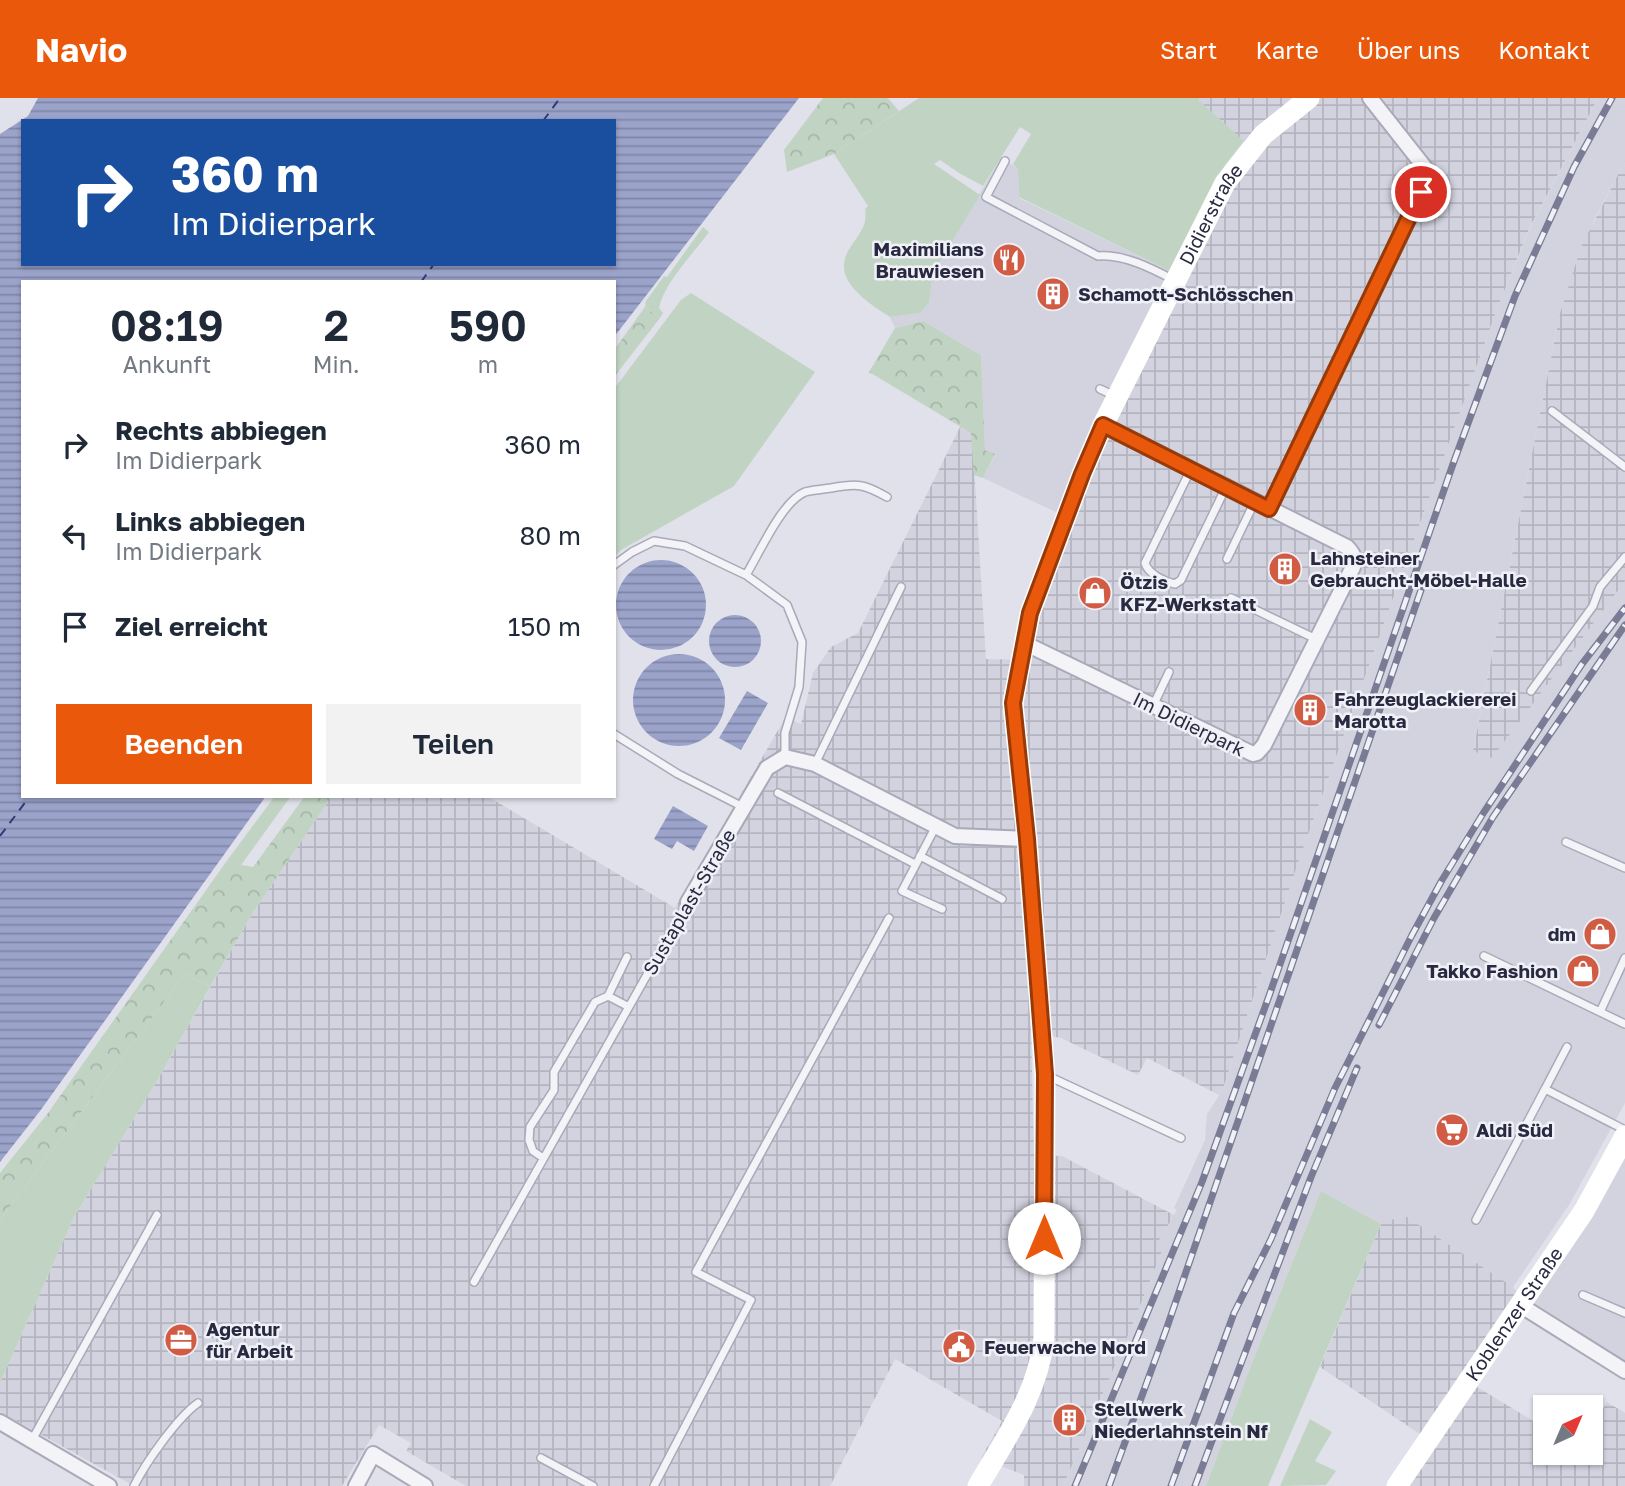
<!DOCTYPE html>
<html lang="de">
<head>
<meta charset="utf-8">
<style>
  :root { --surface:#fff; --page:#f2f2f3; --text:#1f2937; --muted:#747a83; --accent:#ea580c }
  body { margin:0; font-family:"Golos Text",sans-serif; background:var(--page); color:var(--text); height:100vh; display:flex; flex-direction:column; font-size:26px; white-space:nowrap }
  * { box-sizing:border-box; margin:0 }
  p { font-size:23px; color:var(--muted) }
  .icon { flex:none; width:38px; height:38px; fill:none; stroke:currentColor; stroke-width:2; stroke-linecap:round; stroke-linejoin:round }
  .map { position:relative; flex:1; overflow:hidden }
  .panel { position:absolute; left:21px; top:182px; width:595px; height:518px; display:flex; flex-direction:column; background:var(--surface); border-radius:0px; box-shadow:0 2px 5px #0004 }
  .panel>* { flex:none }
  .hud { position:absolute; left:21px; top:21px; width:595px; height:147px; border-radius:0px; box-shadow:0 2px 5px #0004; background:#1a4fa0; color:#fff; overflow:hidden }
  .needle { width:46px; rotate:44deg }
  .buttons { position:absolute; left:1533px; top:1297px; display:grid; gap:14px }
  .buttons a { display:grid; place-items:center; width:70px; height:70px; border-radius:0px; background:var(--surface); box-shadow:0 2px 5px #0004; font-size:35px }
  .pin { position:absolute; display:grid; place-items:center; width:60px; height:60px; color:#fff; margin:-30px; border:4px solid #fff; border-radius:50%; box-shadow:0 2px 7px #0007 }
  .me { position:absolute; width:77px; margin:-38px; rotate:0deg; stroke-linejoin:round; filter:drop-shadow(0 0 5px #0008) }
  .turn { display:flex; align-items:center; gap:24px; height:147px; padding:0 35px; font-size:32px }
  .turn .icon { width:91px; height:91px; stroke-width:2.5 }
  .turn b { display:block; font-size:49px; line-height:60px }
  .eta { display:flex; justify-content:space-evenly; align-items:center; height:119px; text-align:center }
  .eta b { font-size:42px; font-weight:600; line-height:49px }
  .cta { display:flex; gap:14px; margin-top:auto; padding:14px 35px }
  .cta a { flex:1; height:80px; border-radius:0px; background:var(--accent); color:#fff; font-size:28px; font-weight:600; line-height:80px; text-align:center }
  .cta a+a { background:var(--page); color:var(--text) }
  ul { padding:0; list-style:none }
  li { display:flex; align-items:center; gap:21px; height:91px; padding:0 35px }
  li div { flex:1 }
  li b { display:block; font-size:26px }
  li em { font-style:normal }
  header { display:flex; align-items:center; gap:42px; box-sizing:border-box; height:98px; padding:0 35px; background:var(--accent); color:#fff }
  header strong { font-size:33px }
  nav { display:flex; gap:38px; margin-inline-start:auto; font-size:24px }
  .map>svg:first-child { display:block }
</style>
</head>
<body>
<header>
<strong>Navio</strong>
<nav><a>Start</a><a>Karte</a><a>Über uns</a><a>Kontakt</a></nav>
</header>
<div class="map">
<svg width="1625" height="1388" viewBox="0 0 1625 1388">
  <defs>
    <pattern id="industrial-grid" width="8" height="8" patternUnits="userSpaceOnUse" patternTransform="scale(1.75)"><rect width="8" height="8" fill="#d2d3df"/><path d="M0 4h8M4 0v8" fill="none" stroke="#b4b5c1"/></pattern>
    <pattern id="forest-crowns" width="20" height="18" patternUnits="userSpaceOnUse" patternTransform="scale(1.75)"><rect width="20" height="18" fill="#c1d4c3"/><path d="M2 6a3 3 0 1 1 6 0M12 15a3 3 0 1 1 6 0" fill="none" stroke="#a6b6a9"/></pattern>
    <pattern id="water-rules" width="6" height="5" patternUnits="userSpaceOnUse" patternTransform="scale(1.75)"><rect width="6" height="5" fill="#9ba3ca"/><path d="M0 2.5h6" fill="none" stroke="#7e85a6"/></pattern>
  </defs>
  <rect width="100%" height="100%" fill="#e0e1ea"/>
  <path fill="#d2d3df" d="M1598 0H1625V63L1594 122 1560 215 1473 652 1625 483V1005L1569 1107 1513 1189 1404 1117 1381 1126 1321 1093 1250 1270 1206 1388H1063L1129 1235 1164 1148 1158 1143 1177 1112 1174 1110 1205 1042 1207 1016 1222 993 1300 759 1497 211 1529 132Z
    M1001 59 1018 71 1019 100 1170 173 1058 415 983 380 995 357 985 352 981 257 923 223 895 230 890 219 920 215 929 205 933 175Z
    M1625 1047V1264L1527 1205Z"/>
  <path fill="url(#industrial-grid)" d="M1196 0H1598L1529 131 1497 211 1300 759 1222 993 1219 997 1147 960 1138 977 1061 940 1031 934 1034 1057 1062 1058 1174 1117 1159 1142 1164 1148 1129 1235 1063 1388H1024V1377L981 1360 1002 1323 895 1261 830 1388H466L406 1353 411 1345 379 1327 342 1388H134L0 1314V1285L74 1119 157 983 252 816 332 698H487L675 810 785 620 801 626 813 575 831 549 858 535 960 329 972 335 986 561 1027 562 1035 532 1089 381 1178 197 1233 90 1256 55Z
    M1625 63V483L1492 660 1473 653 1560 215 1581 149Z
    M1404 1117 1513 1189 1527 1205 1477 1289 1545 1330V1354H1591V1331L1607 1304 1625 1315V1388H1408L1436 1347 1320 1269 1381 1126Z"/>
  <path fill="#c1d4c3" d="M919 0H1196L1244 43 1225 67 1170 173 1019 99 1018 71 1013 66 1031 36 1020 29 983 88 959 75 940 62 934 66 980 97 933 175 929 205 920 215 890 219C873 208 837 186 845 161 846 154 852 147 856 141 863 131 867 124 865 111L868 108 834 56Z
    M703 129 709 134C693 156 664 185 659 210L663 215 660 220 645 209 646 203 664 178 667 179Z
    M691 195 815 274 734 388 621 452 614 459V291L681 202Z
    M275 698H291L241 767 226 764Z
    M185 876 210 889 157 983 74 1119 0 1285V1122Z
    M1321 1093 1381 1126 1268 1388H1206L1250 1270Z
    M1310 1321 1332 1334 1315 1363 1336 1373 1326 1387 1280 1388Z"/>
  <path fill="url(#forest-crowns)" d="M823 0H888L899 13 834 56 787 74 784 52Z
    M645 209 660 220 614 279V252Z
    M923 223 981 257 985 352 995 356 983 380 974 377 971 335 869 274 895 230Z
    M305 698H332L252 816 210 889 185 876 0 1122V1075L48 1015 226 764 253 769Z"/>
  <path fill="url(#water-rules)" fill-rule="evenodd" d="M38 0H799L614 239V184H23V698H266L40 1013 0 1064V36L28 18ZM23 23H614V166H23Z
    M616 507a45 45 0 1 1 90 0a45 45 0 1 1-90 0Z
    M709 543a26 26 0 1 1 52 0a26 26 0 1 1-52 0Z
    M633 602a46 46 0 1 1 92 0a46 46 0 1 1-92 0Z
    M747 593 768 605 741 652 719 640Z
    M673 708 708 728 694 753 677 743 672 751 654 741Z"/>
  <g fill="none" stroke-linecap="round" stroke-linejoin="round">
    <path stroke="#323a77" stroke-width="2" stroke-dasharray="9 7" stroke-linecap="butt" d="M543 23 560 0
      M421 184 434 166
      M0 738 30 698"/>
    <defs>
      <path id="lane" d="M1005 63 986 99 1098 158C1124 156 1151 170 1174 182
        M1100 291 1115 298
        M1552 313 1625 369
        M1191 371 1145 465C1148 476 1165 484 1175 486L1181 482 1226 389
        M1227 461 1255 403
        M614 467 632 454 654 443 685 448 746 477 787 507 802 544 799 589 785 635V659
        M746 477C759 456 782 403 805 394 813 392 823 391 831 390 858 385 864 386 887 399
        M1231 500 1316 541
        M1531 593 1593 508 1600 489 1625 459
        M1153 608 1169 574
        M614 636 678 676 743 709
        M815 666 901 489
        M778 695 915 766
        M936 728 902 793 942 811
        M1566 744 1625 770
        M920 758 1002 801
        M1484 858 1625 926
        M627 859 608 898 629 909
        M1600 914 1625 860
        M1567 949 1545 991 1625 1032
        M1048 978 1181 1040
        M543 1060 533 1053 529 1042 530 1029 554 992V974L595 904 608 898
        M1476 1122 1545 991
        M474 1184 688 804
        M1583 1197 1625 1215
        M32 1342 157 1117
        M541 1360 593 1388
        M134 1388C146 1364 177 1320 198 1305
        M654 1388 751 1202 696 1174 889 820"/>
      <path id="street" d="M1269 411 1430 76 1370 0
        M1024 545 1253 656 1257 655 1264 647 1353 469C1355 460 1354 456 1347 449L1103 327
        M688 804 767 670 785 659 815 666 955 738 1027 741
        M1520 1207 1625 1273
        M0 1324 109 1388
        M356 1388 373 1356 425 1388"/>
    </defs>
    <use href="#lane" stroke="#a9aab8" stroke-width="10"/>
    <use href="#street" stroke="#a9aab8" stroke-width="18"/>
    <use href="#lane" stroke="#f3f3f8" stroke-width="7"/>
    <use href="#street" stroke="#f3f3f8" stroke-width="14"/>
    <g stroke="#fff" stroke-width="21">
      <path id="s1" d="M978 1388C1006 1340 1038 1296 1044 1240L1045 977 1027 741 1013 605 1030 515 1082 376 1103 327 1225 85 1263 37 1309 0"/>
      <path id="s2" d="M1397 1388 1584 1113 1625 1038"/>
    </g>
    <defs>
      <path id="rail" d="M1379 927 1434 820 1493 719 1625 527
        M1075 1388 1202 1084 1269 898 1453 366 1515 198 1574 69 1612 0
        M1109 1388 1166 1232 1421 492
        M1171 1388 1234 1215 1271 1141 1335 990 1412 837 1442 782 1484 714 1582 566 1625 510
        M1195 1388 1311 1079 1357 970"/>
    </defs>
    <use href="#rail" stroke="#7a7b94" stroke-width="7"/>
    <use href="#rail" stroke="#f0f1f7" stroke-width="4.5" stroke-dasharray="13" stroke-linecap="butt"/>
  </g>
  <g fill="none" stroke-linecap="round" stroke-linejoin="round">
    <defs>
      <path id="route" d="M1044 1140 1045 976 1027 741 1013 605 1030 515 1082 376 1103 327 1269 411 1421 94"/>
    </defs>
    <use href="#route" stroke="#983908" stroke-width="18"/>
    <use href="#route" stroke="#ea580c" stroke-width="12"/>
  </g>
  <defs>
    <symbol id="restaurant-disc" viewBox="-11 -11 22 22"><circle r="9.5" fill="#d15b43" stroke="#f0f1f7"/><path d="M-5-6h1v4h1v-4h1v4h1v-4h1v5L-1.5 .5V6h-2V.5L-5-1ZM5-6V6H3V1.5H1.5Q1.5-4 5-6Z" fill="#fff"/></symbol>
    <symbol id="building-disc" viewBox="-11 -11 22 22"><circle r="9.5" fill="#d15b43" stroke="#f0f1f7"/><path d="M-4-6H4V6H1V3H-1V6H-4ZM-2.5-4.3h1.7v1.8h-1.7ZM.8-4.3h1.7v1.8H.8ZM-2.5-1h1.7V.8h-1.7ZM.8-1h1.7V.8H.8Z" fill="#fff"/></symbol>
    <symbol id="shop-disc" viewBox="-11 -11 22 22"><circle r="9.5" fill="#d15b43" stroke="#f0f1f7"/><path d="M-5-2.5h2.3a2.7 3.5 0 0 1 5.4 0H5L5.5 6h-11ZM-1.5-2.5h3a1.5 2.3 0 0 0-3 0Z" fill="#fff"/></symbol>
    <symbol id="supermarket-disc" viewBox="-11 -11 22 22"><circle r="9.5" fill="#d15b43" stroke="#f0f1f7"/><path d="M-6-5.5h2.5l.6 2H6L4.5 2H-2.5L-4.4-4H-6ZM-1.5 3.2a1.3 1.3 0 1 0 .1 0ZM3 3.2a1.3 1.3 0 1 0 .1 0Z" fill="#fff"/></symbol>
    <symbol id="office-disc" viewBox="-11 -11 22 22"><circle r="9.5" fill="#d15b43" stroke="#f0f1f7"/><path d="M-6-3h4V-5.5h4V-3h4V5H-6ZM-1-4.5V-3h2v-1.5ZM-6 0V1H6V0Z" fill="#fff"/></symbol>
    <symbol id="civic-disc" viewBox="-11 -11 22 22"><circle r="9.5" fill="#d15b43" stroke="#f0f1f7"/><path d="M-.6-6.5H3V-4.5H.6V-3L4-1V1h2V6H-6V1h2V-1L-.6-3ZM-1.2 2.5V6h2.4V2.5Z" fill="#fff"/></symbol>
  </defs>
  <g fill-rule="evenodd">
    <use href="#restaurant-disc" x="990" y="143" width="38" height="38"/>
    <use href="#building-disc" x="1034" y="177" width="38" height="38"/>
    <use href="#building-disc" x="1266" y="452" width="38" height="38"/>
    <use href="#shop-disc" x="1076" y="476" width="38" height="38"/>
    <use href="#building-disc" x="1291" y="593" width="38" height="38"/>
    <use href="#shop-disc" x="1581" y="817" width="38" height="38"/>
    <use href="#shop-disc" x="1564" y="854" width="38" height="38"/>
    <use href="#supermarket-disc" x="1433" y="1013" width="38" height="38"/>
    <use href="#office-disc" x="162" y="1223" width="38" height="38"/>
    <use href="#civic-disc" x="940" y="1230" width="38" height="38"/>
    <use href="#building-disc" x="1050" y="1303" width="38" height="38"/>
  </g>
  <g text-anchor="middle" stroke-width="5" stroke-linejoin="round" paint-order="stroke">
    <g font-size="19" fill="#292a42" stroke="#f0f1f7">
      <text dy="7" stroke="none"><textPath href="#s1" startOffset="1330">Didierstraße</textPath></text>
      <text transform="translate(1189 626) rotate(26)" y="7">Im Didierpark</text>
      <text transform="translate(689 804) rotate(-60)" y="7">Sustaplast-Straße</text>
      <text dy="7" stroke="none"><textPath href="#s2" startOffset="208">Koblenzer Straße</textPath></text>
    </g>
    <g font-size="19" font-weight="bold" fill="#292a42" stroke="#f0f1f7" text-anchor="start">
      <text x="984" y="158" text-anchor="end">Maximilians<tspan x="984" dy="22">Brauwiesen</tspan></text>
      <text x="1078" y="203">Schamott-Schlösschen</text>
      <text x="1310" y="467">Lahnsteiner<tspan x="1310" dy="22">Gebraucht-Möbel-Halle</tspan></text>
      <text x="1120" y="491">Ötzis<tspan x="1120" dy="22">KFZ-Werkstatt</tspan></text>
      <text x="1334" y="608">Fahrzeuglackiererei<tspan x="1334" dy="22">Marotta</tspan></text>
      <text x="1576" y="843" text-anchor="end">dm</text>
      <text x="1558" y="880" text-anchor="end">Takko Fashion</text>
      <text x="1476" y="1039">Aldi Süd</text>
      <text x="206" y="1238">Agentur<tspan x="206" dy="22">für Arbeit</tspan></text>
      <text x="984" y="1256">Feuerwache Nord</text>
      <text x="1094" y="1318">Stellwerk<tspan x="1094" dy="22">Niederlahnstein Nf</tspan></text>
    </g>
  </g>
</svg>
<div class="buttons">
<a><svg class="needle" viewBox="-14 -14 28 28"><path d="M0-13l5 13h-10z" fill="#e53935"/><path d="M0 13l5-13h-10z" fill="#747a83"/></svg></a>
</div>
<div class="pin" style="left:1421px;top:94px;background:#d93025"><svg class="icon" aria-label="arrive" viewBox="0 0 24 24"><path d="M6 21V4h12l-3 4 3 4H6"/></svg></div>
<svg class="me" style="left:1044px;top:1140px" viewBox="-20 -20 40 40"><circle r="19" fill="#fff"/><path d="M0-13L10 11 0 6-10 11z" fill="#ea580c"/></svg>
<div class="hud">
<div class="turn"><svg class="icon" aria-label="right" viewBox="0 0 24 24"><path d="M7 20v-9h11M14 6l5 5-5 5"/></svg><div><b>360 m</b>Im Didierpark</div></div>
</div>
<section class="panel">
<div class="eta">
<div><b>08:19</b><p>Ankunft</p></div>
<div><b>2</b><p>Min.</p></div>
<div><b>590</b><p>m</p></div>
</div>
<ul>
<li><svg class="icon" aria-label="right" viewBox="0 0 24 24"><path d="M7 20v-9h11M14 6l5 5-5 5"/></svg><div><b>Rechts abbiegen</b><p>Im Didierpark</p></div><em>360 m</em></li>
<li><svg class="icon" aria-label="left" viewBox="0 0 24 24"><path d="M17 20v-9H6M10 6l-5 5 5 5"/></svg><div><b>Links abbiegen</b><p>Im Didierpark</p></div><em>80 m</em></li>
<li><svg class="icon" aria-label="arrive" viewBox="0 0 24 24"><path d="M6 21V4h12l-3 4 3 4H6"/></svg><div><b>Ziel erreicht</b></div><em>150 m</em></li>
</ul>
<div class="cta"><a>Beenden</a><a>Teilen</a></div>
</section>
</div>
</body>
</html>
